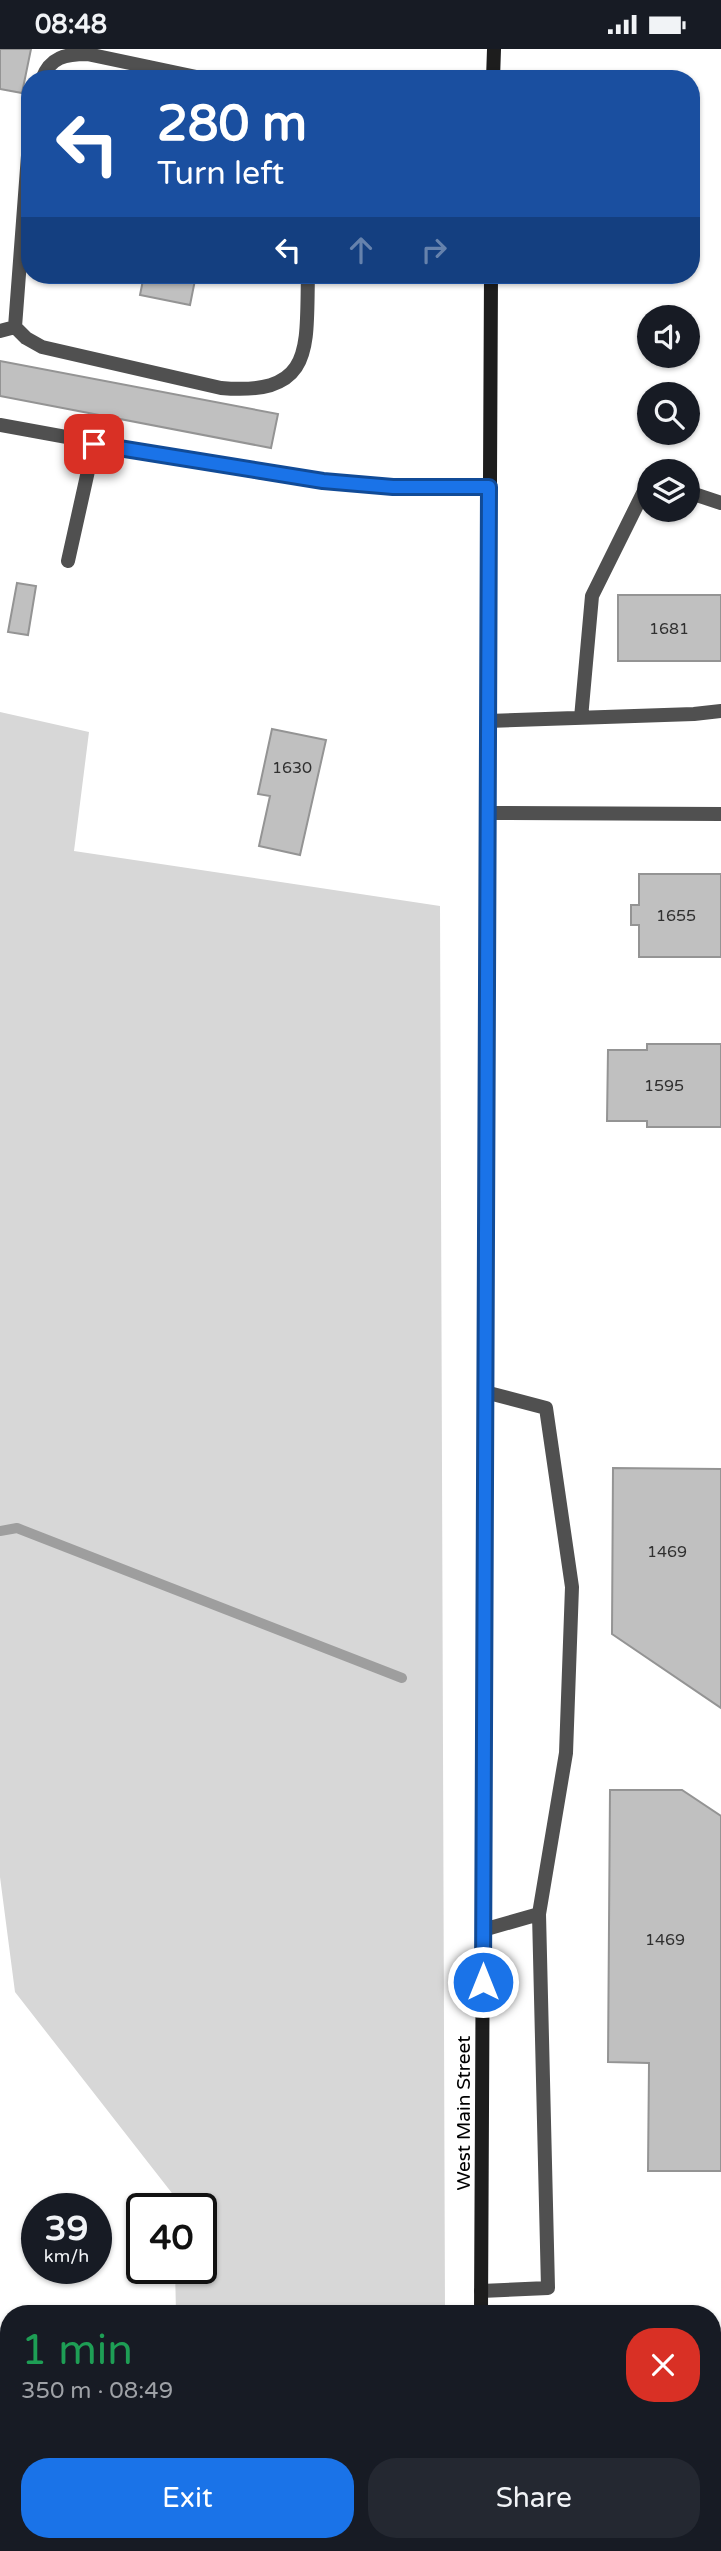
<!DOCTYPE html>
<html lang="en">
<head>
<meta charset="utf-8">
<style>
  :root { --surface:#171b24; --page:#242831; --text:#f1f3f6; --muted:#9ea1a6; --accent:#1a73e8 }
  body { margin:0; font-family:"Varela Round",sans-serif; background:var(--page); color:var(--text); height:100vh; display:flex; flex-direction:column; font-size:26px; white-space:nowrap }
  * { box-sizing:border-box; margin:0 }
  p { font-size:23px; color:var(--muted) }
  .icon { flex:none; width:38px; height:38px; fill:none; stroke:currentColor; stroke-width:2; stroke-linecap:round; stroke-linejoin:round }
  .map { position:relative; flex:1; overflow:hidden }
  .sheet { position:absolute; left:0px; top:2256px; width:721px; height:247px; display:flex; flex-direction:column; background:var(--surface); border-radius:28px 28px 0 0; box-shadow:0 2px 5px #0004 }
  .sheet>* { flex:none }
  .guide { position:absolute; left:21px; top:21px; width:679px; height:214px; border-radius:28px; box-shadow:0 2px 5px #0004; background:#1a4fa0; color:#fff; overflow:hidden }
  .fabs { position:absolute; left:637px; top:256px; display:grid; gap:14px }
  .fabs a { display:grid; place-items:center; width:63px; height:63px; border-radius:50%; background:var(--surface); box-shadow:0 2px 5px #0004; font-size:35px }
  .speed { position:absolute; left:21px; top:2144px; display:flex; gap:14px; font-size:35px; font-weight:700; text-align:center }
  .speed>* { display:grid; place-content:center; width:91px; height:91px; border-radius:50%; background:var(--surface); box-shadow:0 2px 5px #0004; line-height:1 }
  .speed small { font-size:18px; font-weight:400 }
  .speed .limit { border:4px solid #111; border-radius:10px; background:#fff; color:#111 }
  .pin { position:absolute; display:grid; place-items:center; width:60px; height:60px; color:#fff; margin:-30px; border-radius:14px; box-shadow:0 4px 10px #0006 }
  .me { position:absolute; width:77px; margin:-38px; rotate:0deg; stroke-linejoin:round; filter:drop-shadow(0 0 5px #0008) }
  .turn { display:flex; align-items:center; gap:24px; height:147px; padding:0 21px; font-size:32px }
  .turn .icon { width:91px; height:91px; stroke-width:2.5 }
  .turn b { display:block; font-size:49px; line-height:60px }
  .lanes { display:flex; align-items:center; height:66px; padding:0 21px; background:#0003; justify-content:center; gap:35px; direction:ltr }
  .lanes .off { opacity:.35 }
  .round { display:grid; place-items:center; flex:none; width:74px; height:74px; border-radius:28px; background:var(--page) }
  .summary { display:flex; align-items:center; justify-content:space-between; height:119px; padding:0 21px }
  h1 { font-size:42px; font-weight:600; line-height:52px; color:#1e9e55 }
  .cta { display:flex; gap:14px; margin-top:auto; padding:14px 21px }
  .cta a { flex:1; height:80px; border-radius:28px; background:var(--accent); color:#fff; font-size:28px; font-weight:600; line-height:80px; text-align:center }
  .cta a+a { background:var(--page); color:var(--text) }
  .status { display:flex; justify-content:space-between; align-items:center; height:49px; padding:0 35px; background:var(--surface); direction:ltr }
  .status svg { height:19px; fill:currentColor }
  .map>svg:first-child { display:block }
</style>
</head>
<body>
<div class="status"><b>08:48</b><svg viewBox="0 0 49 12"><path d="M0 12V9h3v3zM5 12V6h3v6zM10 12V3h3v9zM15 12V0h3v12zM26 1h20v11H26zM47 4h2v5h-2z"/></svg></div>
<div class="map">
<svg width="721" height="2502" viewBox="0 0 721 2502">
  <rect width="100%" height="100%" fill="#fff"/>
  <path fill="#d7d7d7" d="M0 663 89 683 74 802 440 857 445 2264H176L175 2219H201V2160L175 2159V2148L15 1943 0 1828Z
    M177 2494H445V2502H177Z"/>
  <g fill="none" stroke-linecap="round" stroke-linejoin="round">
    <path stroke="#9e9e9e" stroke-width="10" d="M0 1482 17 1479 402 1629"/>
  </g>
  <path fill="#c0c0c0" stroke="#949494" stroke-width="2" d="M0 0H31L22 44 0 40Z
    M144 226H196L190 256 140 246Z
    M0 312 278 365 271 399 0 347Z
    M17 534 36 537 28 586 8 583Z
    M618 546H721V612H618Z
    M272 680 326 691 300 806 259 797 270 747 258 745Z
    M639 825H721V908H639V876H631V856H639Z
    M647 995H721V1078H647V1072H607L608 1001H647Z
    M613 1419 721 1420V1659L612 1585Z
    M610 1741H682L721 1767V2122H648L649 2014 608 2013Z
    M712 2424 721 2425V2502H662V2494H712Z"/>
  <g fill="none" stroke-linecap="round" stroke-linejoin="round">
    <path stroke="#505050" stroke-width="14" d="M42 30C50 8 66 5 87 5L206 30
      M15 278 26 289 42 298 221 339C315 347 306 299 308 226
      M15 278 30 80
      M0 282 15 278
      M0 376 258 423 323 432 392 438H489
      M688 443 721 454
      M68 512 94 395
      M581 669 592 547 649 432
      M488 672 694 665 721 662
      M487 764 721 765
      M483 1881 539 1865 566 1704 572 1538 546 1359 485 1343
      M481 2242 548 2239 539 1865"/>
    <path stroke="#1d1d1d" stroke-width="14" d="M493 30 494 0
      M481 2264 491 226
      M479 2502V2494"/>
  </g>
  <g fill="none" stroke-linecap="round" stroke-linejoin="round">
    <defs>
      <path id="route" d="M94 395 323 432 393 438H489L483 1933"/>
    </defs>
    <use href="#route" stroke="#114b97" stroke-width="18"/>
    <use href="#route" stroke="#1a73e8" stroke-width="12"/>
  </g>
  <g text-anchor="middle" stroke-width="5" stroke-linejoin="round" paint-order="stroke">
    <g font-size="16" fill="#303030">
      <text x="669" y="585">1681</text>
      <text x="292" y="724">1630</text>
      <text x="676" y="872">1655</text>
      <text x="664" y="1042">1595</text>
      <text x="667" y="1508">1469</text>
      <text x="665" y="1896">1469</text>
    </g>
    <g font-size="19" fill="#000" stroke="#fff">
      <text transform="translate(463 2064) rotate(-90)" y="7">West Main Street</text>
    </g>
  </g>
</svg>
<div class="fabs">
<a><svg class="icon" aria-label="sound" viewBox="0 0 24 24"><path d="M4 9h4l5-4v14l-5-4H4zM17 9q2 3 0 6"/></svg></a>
<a><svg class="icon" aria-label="search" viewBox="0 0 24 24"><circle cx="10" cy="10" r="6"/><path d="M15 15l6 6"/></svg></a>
<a><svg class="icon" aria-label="layers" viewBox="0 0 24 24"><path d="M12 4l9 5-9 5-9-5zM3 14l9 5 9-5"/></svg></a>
</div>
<div class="speed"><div>39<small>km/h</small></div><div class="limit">40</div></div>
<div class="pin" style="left:94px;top:395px;background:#d93025"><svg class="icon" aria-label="arrive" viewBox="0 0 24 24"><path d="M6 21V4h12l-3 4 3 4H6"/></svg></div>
<svg class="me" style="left:483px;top:1933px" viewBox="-20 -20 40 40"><circle r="17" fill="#1a73e8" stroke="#fff" stroke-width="3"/><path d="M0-11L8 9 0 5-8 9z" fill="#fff"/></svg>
<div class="guide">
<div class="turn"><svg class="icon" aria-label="left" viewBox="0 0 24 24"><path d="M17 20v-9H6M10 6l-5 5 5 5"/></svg><div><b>280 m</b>Turn left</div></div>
<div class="lanes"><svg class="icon" aria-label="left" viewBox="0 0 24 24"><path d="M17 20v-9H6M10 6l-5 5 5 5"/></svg><svg class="icon off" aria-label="ahead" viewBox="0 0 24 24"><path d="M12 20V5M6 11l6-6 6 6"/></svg><svg class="icon off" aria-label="right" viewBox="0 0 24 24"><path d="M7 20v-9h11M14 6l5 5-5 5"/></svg></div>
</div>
<section class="sheet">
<div class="summary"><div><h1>1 min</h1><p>350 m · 08:49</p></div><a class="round" style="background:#d93025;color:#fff"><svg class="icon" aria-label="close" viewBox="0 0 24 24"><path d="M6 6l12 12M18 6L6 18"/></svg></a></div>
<div class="cta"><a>Exit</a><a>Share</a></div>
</section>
</div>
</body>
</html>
